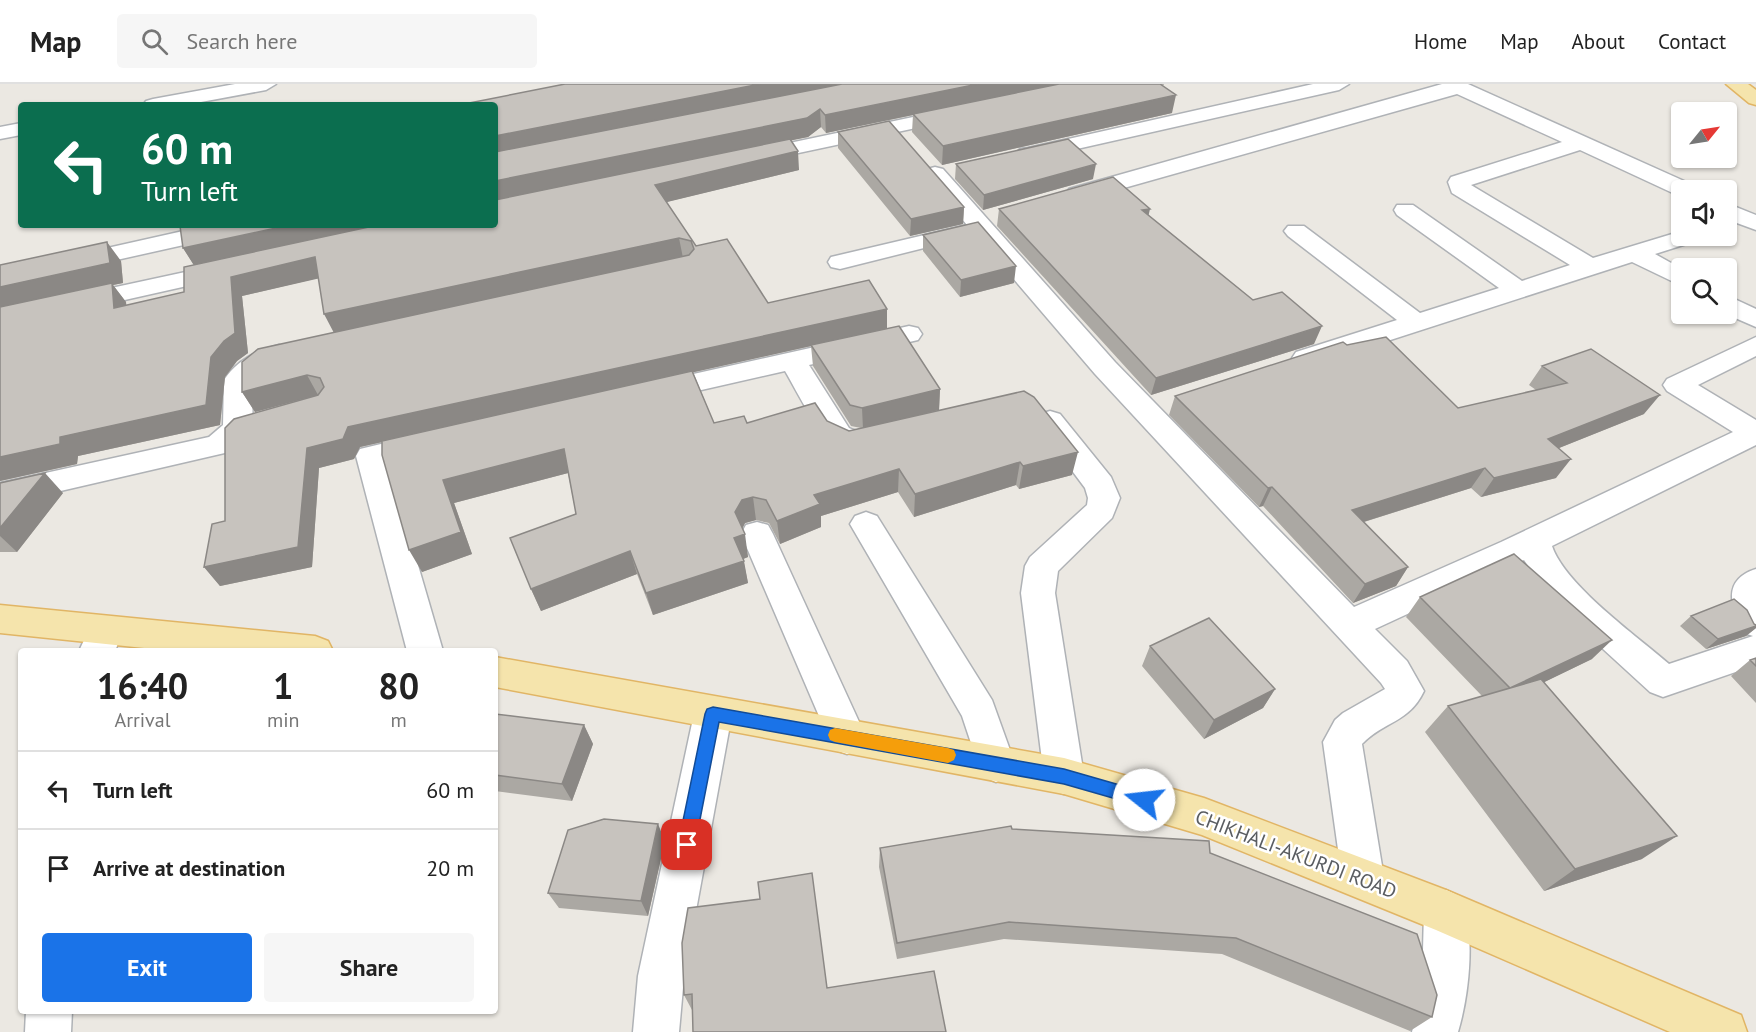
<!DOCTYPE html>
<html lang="en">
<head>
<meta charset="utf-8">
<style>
  :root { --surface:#fff; --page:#f6f6f6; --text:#222; --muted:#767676; --line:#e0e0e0; --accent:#1a73e8 }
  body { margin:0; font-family:"PT Sans",sans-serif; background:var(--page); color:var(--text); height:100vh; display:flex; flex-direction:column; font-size:22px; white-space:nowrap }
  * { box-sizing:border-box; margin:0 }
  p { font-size:20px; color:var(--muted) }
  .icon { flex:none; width:33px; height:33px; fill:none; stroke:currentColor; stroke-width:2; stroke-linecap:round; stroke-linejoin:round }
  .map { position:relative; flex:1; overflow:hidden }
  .details { position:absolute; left:18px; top:564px; width:480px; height:366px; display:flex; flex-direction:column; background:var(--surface); border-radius:6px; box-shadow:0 2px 4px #0004 }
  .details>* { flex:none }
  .guide { position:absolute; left:18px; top:18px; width:480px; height:126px; border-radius:6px; box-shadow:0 2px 4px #0004; background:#0b6e4f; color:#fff; overflow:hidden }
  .needle { width:39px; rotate:60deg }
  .tools { position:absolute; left:1671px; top:18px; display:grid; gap:12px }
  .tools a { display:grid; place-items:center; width:66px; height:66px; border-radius:6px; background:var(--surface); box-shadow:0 2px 4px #0004; font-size:30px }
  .pin { position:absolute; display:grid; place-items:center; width:51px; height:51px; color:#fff; margin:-26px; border-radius:12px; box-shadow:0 3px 9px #0006 }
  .me { position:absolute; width:66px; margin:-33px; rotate:286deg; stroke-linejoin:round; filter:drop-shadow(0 0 4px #0008) }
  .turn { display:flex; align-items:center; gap:21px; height:126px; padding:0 24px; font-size:27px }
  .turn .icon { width:78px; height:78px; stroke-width:2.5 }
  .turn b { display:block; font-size:42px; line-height:51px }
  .eta { display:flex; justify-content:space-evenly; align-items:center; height:102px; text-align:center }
  .eta b { font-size:36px; font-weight:800; line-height:42px }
  .primary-button { display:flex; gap:12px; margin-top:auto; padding:12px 24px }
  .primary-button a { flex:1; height:69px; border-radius:6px; background:var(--accent); color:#fff; font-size:24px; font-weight:800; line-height:69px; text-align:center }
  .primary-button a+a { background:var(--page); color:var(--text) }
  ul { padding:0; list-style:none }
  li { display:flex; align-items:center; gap:18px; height:78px; padding:0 24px; border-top:2px solid var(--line) }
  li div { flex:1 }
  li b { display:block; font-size:22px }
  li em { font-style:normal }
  header { display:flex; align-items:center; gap:36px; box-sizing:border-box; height:84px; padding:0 30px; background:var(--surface); border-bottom:2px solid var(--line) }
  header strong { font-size:28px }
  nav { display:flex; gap:33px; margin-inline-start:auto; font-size:21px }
  .search { width:420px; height:54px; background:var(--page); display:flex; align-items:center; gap:15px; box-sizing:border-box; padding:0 21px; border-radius:6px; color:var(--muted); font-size:22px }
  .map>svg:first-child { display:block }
</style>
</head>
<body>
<header>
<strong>Map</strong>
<div class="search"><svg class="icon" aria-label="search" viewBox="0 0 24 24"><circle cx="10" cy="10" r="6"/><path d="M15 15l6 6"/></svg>Search here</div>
<nav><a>Home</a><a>Map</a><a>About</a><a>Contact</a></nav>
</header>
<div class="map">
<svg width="1756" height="948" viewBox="0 0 1756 948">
  <rect width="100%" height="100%" fill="#ebe8e2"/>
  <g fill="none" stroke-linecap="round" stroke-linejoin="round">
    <defs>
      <path id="minor" d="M235 0H276L266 6 185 21H143L146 17 153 15Z
        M1313 0H1349L1339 6 1028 76 1020 75 1017 70 1020 65 1028 64Z
        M1442 0H1468L1693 101 1696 106H1682V112L1677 111 1580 66 1471 101 1593 174 1682 147V152H1699L1696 157 1655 170 1682 185V202L1632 178 1316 280 1306 283 1296 280 1292 274 1296 268 1397 236 1288 152 1284 147 1288 142H1304L1420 229 1499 204 1397 131 1394 126 1397 121H1413L1522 197 1570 181 1452 109 1448 98 1451 93 1562 58 1457 10 1085 115H1069L1066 110 1069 105Z
        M956 24 963 26 966 30 963 34 751 79 743 78 740 73 743 68 751 67Z
        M21 39V51L0 55V43Z
        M935 83 943 85 1115 278 1354 523 1501 458 1733 348 1667 307 1663 301 1667 295 1756 253V272L1698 301 1756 336V361L1552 462C1565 501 1637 552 1669 580L1753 552 1744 549C1731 524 1721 496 1756 485V581L1663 613 1650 608 1556 522 1524 476 1375 545 1407 577 1424 607C1409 639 1384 637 1362 660L1384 794 1378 809 1363 815 1348 809 1342 794 1323 658 1335 636 1343 629 1385 605 1381 599 1095 290 976 151 840 185 831 183 828 178 831 173 967 141 924 90 927 85Z
        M1726 119 1756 131V146L1726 135Z
        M210 141H254L250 146 242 148 0 202V188Z
        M227 179 236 181 239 186 236 191 0 244V228Z
        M1726 211 1756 225V243L1726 230Z
        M909 242 918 244 922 250 918 256 809 281 849 344C858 349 869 346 878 349L883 356 878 363C867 367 853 370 842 366 821 358 797 307 785 287L653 317 643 315 639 308 643 301 653 299Z
        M279 261 289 264 293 270C285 281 263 286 252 298 251 330 260 348 229 368L0 421V399L209 353 223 341 224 296C237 276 256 267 279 261Z
        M1050 327 1060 330 1111 393 1120 414 1112 434 1058 487 1055 509 1084 692 1078 705 1064 710 1050 705 1044 692 1021 509 1025 482 1030 473 1087 421 1088 414 1085 404 1035 337 1040 330Z
        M427 349 437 352 442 359 437 366 388 378 443 567H407L356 372 360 365Z
        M866 428 877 432 992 616 1015 680 1010 692 996 698 982 692 962 632 850 440 855 432Z
        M757 438 768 441 773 450 866 653 861 665 847 670 833 665 828 653 741 450 746 441Z
        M105 533 117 537 123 547 115 567H79L93 537Z
        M713 614 726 618 732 630 684 892 679 948H633L638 892 694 630 700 618Z
        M1446 806 1461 813C1476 849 1469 911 1458 948H1412L1422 904 1424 828 1431 813Z
        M26 927H72L71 948H25Z"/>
      <path id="major" d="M1726 0H1748L1756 6V21L1749 19Z
        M0 521 315 552 328 557 333 567H173L0 549Z
        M495 573 1064 674 1204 714 1446 806 1741 931 1747 948H1670L1436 846 1202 751 1064 710 495 603Z"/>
    </defs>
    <use href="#minor" stroke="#afb2b6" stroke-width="3"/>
    <use href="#major" stroke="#e1b565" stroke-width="3"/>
    <use href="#minor" fill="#fff" fill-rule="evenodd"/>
    <use href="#major" fill="#f5e4ac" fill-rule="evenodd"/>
  </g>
  <path fill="#aba8a3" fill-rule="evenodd" d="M565 0H1164L1163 2 1172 29 942 81 912 48 913 31 826 49 821 43 808 53 791 56 799 86 666 118 696 162 768 219 887 244 940 305 939 326 902 335 1072 391 1019 405 1016 401 914 433 898 408 821 432V443L780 460 769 439 756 436 745 439 742 445 748 473 743 475 748 499 653 531 637 490 541 527 531 505 576 430 568 389 454 419 472 470 422 488 382 358 360 363 354 375 319 384 312 483 220 502 204 483 225 437 318 311 255 328 242 308 334 249 318 194 242 212 248 269 237 277 225 293 220 341 78 372 77 380 0 397V181L121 177 123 199 113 201 126 218V222L184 208 194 181 183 164 495 141ZM811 262 813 282 851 342 861 344 849 347 827 337 747 339H714L693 288Z
    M838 48 964 123 963 140 910 152 838 64Z
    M956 80 1093 95 983 126 955 95Z
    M999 125 1148 131 1253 216 1314 260 1151 311 997 142Z
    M923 151 1014 199 960 213 923 167Z
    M1347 261 1458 324 1536 306 1529 301 1542 282 1644 330 1559 364 1556 394 1481 413 1471 404 1364 438 1408 483 1396 502 1353 519 1263 422 1259 423 1169 331 1175 312Z
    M0 399 63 409 17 468H0Z
    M1420 513 1592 575 1544 598 1642 775 1544 807 1425 648 1448 622 1482 612 1406 533Z
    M1691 532 1754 540 1756 541V544L1746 552 1706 565 1680 542Z
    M1150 562 1275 605 1263 624 1204 655 1142 582Z
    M1756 574V619L1731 592 1750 576Z
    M495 630 584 641 593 660 572 717 495 707Z
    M1012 745 1210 769 1432 933 1410 947 1222 870 1004 855 897 875 879 783 880 764Z
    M665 757 648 832 559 824 548 809Z
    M812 789 692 926 684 911 760 815Z"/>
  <path fill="#8b8885" d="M760 0H851L495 72V52Z
    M978 0H1063L826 49 825 31Z
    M1176 11 1172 29 942 81 943 62Z
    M820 25 821 43 808 53 495 118V97Z
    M798 67 799 86 659 120 655 101Z
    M1096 80 1093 95 983 126 984 111Z
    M964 123 963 140 910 152 911 135Z
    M1150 125 1146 142 1142 126Z
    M290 141H388L195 183 183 164Z
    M679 154 683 174 334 249 324 230Z
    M107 158 121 177 123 199 113 201 126 218 129 244 0 226V203Z
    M315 173 325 193 242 212 248 269 237 277 225 293 220 341 78 372 77 380 0 397V373L60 353 211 273 231 193Z
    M1016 182 1014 199 960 213 961 196Z
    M887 225V245L360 363 354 375 319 384 312 483 220 502 204 483 307 364 348 343Z
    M1322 242 1314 260 1151 311 1156 294Z
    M307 291 318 311 255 328 242 308Z
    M940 305 939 326 863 345 862 324Z
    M1660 311 1644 330 1534 374 1548 355Z
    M564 365 572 388 454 419 472 470 422 488 409 466 443 396Z
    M1078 368 1072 391 1019 405 1023 382Z
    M1571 375 1556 394 1481 413 1494 394Z
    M1020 378 1016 401 914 433 915 410Z
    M1485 384 1471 404 1341 445 1352 426Z
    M899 385 898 408 821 432V443L780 460 777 437 814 411Z
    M45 389 63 409 17 468 0 452V444Z
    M1272 403 1263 422 1259 423 1268 404Z
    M753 413 756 436 745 439 739 451 735 428 742 416Z
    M745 450 748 473 738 477 734 454Z
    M630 467 637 490 541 527 531 505Z
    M744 477 748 499 653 531 646 509Z
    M1408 483 1396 502 1353 519 1365 500Z
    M1756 542V544L1746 552 1706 565 1718 555Z
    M1612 556 1592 575 1493 623 1510 604Z
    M1275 605 1263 624 1204 655 1214 636Z
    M584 641 593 660 572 717 562 700Z
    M658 740 665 757 648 832 641 817Z
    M1677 752 1642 775 1544 807 1575 785Z"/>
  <path fill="#c7c3be" stroke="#8b8885" stroke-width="1.5" d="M565 0H760L495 52V21H459Z
    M842 0H978L825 31 820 25 807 34 495 97V68Z
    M1059 0H1160L1176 11 943 62 913 30Z
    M889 37 964 123 911 135 838 48Z
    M790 55 798 67 655 101 696 162 727 155 768 219 869 196 887 225 348 343 343 355 307 364 298 463 204 483 212 440 225 437V344L234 335 318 311 324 303 320 294 307 291 242 308V278L258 265 689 171 694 165 691 157 679 154 324 230 315 173 231 193 235 249 224 257 211 273 206 321 60 353V360L0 373V223L112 199 114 224 184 208V183L378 141H495V116Z
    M1068 55 1096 80 984 111 956 80Z
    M1113 93 1150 125 1142 126 1253 216 1282 208 1322 242 1156 294 999 125Z
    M978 138 1016 182 961 196 923 151Z
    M185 141H290L183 164 180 142Z
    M107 158 110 179 0 203V181Z
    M899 242 940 305 862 324 850 321 811 261Z
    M1386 253 1458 324 1567 299 1542 282 1591 265 1660 311 1548 355 1571 375 1494 394 1485 384 1352 426 1408 483 1365 500 1272 403 1268 404 1175 312 1343 258 1347 261Z
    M692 287 714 339 744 332 747 339 815 319 827 337 849 347 1024 307 1034 313 1078 368 1023 382 1020 378 915 410 899 385 814 411 820 420 777 437 766 416 753 413 742 416 735 428 745 450 734 454 744 477 646 509 630 467 531 505 510 454 576 430 564 365 443 396 461 448 409 466 382 371V357Z
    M45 389 0 444V399Z
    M1514 470 1612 556 1510 604 1420 513Z
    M1734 515 1747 526 1754 540 1756 541V542L1718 555 1691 532Z
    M1209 534 1275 605 1214 636 1150 562Z
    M1756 574V582L1750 576Z
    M1541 595 1677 752 1575 785 1448 622Z
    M495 630 584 641 562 700 495 691Z
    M604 735 658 740 641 817 548 809 568 746Z
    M1011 742 1012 745 1209 757 1210 769 1417 850 1437 911 1432 933 1236 854 1009 838 897 859 880 764Z
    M812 789 827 904 934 887 946 948H693L692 910 684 911 682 859 688 824 760 815 758 798Z"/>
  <path fill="#1a73e8" stroke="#114b97" stroke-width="1.5" d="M713 623 1064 685 1144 708 1150 710 1152 716 1150 721 1144 723 1064 700 719 638 695 761 693 767 687 769 681 767 678 761 705 630 707 625Z"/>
  <path fill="#f59e0b" d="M835 644 948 664 954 666 956 671 954 676 948 679 835 658 830 656 828 651 830 646Z"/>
  <g text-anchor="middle" stroke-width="5" stroke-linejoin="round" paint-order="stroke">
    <g font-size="20" fill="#5a5d61" stroke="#fff">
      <text transform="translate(1296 770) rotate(21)" y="7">CHIKHALI-AKURDI ROAD</text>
    </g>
  </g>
</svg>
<div class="tools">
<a><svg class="needle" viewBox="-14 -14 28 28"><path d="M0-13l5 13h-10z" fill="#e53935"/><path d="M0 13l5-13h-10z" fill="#767676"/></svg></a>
<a><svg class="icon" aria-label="sound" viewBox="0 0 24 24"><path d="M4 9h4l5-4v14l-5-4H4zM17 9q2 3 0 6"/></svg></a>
<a><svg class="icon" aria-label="search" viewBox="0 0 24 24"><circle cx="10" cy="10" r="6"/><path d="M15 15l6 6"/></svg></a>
</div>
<div class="pin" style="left:687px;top:761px;background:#d93025"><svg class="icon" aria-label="arrive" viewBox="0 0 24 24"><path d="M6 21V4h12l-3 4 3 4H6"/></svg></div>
<svg class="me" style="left:1144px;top:716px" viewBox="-20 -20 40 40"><circle r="19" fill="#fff"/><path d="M0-13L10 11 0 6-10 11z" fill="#1a73e8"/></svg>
<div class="guide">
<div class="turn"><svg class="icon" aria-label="left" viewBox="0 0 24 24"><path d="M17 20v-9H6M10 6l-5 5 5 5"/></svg><div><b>60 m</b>Turn left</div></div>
</div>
<section class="details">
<div class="eta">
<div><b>16:40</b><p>Arrival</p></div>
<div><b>1</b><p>min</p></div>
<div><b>80</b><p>m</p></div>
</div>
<ul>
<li><svg class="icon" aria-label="left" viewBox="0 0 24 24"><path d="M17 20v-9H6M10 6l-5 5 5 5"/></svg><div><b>Turn left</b></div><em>60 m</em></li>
<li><svg class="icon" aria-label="arrive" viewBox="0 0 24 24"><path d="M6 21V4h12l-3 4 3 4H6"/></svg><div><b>Arrive at destination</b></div><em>20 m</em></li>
</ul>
<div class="primary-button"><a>Exit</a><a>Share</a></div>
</section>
</div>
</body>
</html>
